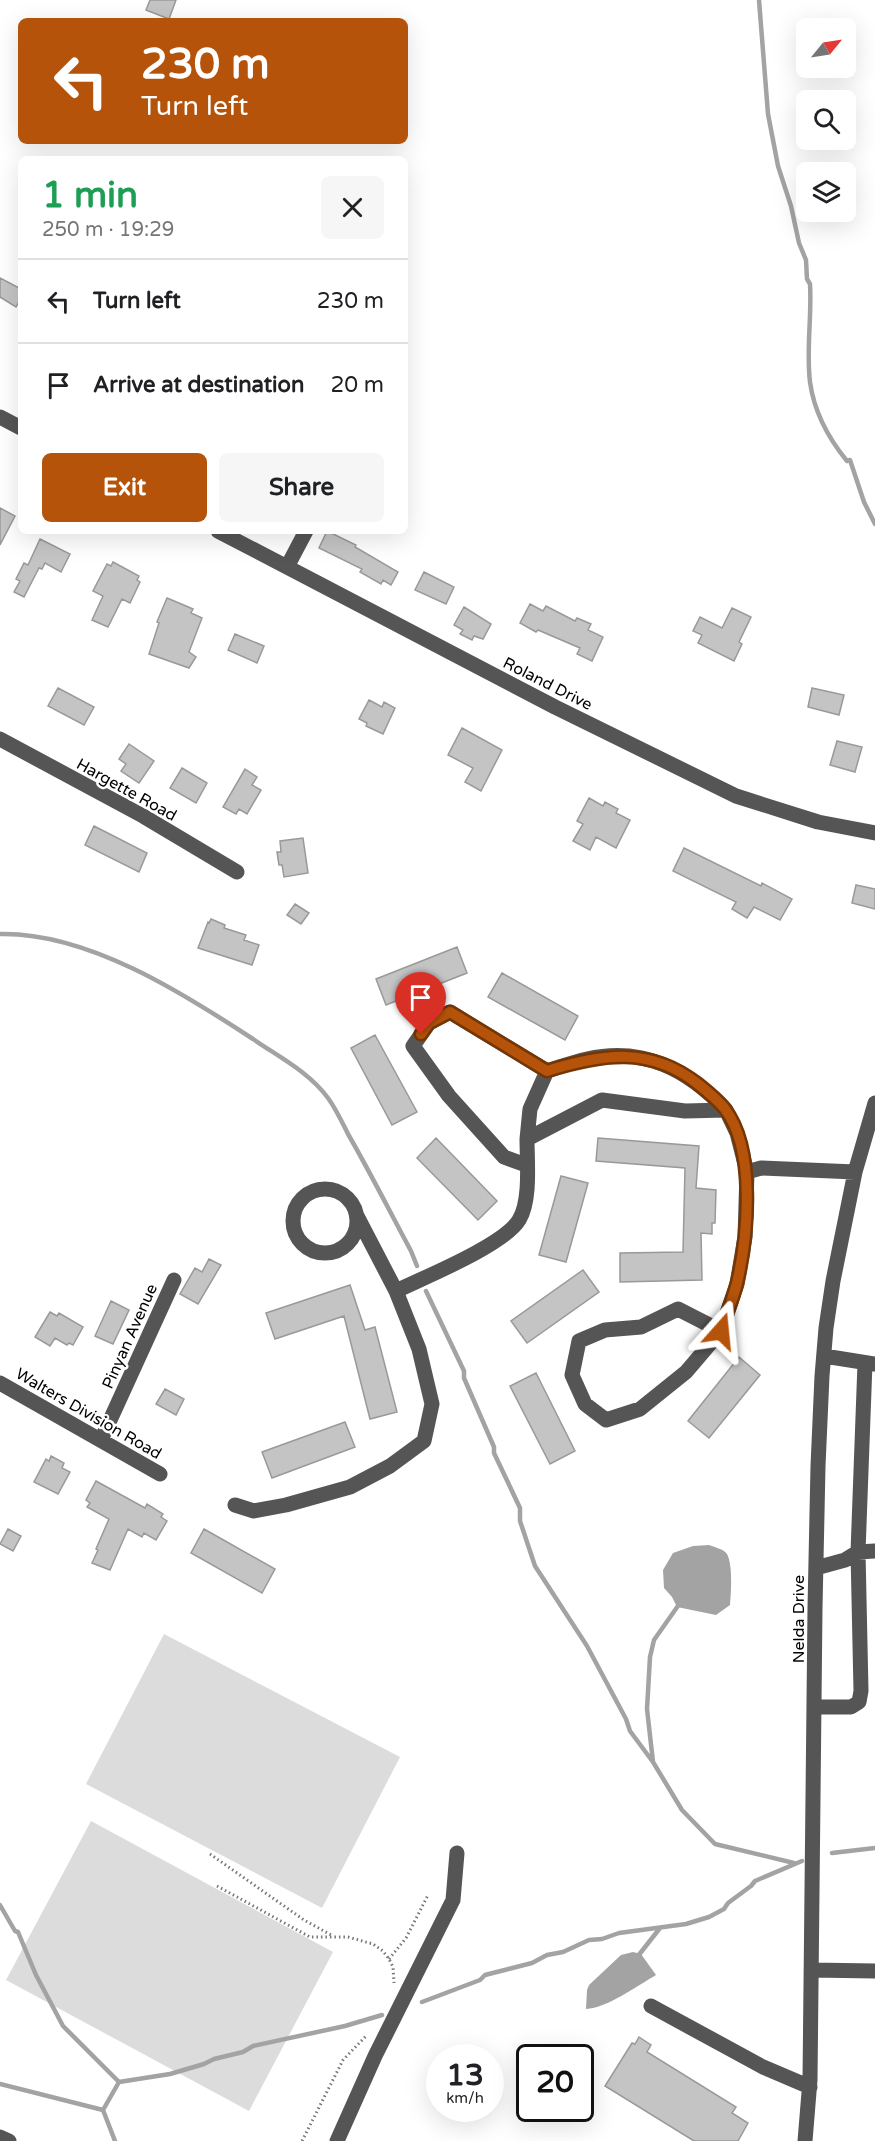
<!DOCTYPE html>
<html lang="en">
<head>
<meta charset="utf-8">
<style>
  :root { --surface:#fff; --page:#f6f6f6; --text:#202124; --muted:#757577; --line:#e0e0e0; --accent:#b45309 }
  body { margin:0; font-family:"Varela Round",sans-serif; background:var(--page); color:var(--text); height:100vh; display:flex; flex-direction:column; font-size:22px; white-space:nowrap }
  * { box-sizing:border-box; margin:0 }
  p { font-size:20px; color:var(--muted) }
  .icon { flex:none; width:33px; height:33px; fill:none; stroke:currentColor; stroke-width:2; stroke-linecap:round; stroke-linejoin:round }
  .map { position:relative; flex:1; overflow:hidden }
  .drawer { position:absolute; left:18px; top:156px; width:390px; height:378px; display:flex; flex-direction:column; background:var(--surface); border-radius:9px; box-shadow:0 6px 24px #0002 }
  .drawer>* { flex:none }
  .banner { position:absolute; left:18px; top:18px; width:390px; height:126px; border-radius:9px; box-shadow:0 6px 24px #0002; background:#b45309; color:#fff; overflow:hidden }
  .needle { width:39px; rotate:60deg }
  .fabs { position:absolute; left:796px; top:18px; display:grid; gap:12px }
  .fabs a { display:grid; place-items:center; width:60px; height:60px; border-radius:9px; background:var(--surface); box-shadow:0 6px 24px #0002; font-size:30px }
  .speed { position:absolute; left:426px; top:2044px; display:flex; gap:12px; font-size:30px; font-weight:700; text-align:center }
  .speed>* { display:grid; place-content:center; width:78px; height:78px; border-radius:50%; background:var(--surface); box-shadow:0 6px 24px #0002; line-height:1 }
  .speed small { font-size:15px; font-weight:400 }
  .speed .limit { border:3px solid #111; border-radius:9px; background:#fff; color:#111 }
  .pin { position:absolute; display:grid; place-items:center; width:51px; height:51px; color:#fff; margin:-62px -26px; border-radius:50% 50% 50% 0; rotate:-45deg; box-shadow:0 0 6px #0007 }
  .pin .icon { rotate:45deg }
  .me { position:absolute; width:66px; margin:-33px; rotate:18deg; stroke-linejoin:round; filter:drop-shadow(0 0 4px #0008) }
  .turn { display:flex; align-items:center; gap:21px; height:126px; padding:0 24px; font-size:27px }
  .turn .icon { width:78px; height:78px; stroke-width:2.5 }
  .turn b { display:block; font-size:42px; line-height:51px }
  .round { display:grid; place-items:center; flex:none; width:63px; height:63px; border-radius:9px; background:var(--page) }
  .head { display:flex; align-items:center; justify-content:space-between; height:102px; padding:0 24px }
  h1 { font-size:36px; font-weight:800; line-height:45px; color:#1e9e55 }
  .primary-button { display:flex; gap:12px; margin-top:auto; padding:12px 24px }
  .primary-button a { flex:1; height:69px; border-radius:9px; background:var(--accent); color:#fff; font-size:24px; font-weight:800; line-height:69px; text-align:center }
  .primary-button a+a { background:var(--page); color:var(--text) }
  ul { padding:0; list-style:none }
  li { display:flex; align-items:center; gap:18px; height:84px; padding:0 24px; border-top:2px solid var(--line) }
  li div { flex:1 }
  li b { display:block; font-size:22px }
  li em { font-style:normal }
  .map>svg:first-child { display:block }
</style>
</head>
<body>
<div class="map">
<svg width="875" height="2141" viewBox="0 0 875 2141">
  <rect width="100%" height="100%" fill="#fff"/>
  <path fill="#dcdcdc" d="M164 1634 400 1757 322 1908 86 1784Z
    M91 1821 333 1952 249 2111 6 1980Z"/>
  <path fill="#a3a3a3" d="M709 1545C714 1547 724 1549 727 1554 733 1565 731 1593 730 1605L716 1615 677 1607 672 1597 664 1588 663 1570 673 1553 693 1546Z
    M633 1952 641 1954 656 1975C637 1986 607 2008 586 2009L587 1990 589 1985 621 1955Z"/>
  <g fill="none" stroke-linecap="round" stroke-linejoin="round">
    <path stroke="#a3a3a3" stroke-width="4.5" d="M759 0 768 114 778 166 791 206 799 243 806 260 807 279 810 284C812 316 806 350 810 382 814 411 829 439 847 461L850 460 864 502 875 524
      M0 934C87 932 183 993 253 1039 279 1057 309 1072 328 1098 336 1109 342 1122 348 1134 370 1172 390 1212 411 1251L417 1266
      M426 1291 464 1371V1378L494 1447V1453L520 1508V1521L535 1566 587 1646 626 1719 630 1731 653 1762 682 1810 715 1844 794 1863
      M653 1762 647 1709 650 1657 654 1640 680 1603
      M832 1853 875 1848
      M0 1905 15 1931 18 1932 36 1975 63 2026 119 2082
      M638 1956 660 1928
      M422 2002 480 1980 485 1975 532 1963 547 1955 563 1952 589 1940 602 1939 619 1933 686 1924 709 1917 724 1909 728 1903 751 1886 755 1881 802 1861
      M119 2082 170 2074 204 2064 214 2059 243 2052 253 2046 345 2026 382 2015
      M0 2084 103 2110
      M103 2110 115 2141
      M103 2110 119 2082"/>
  </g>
  <path fill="#c4c4c4" stroke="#999" stroke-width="1.5" d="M150 0H176L169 19 146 10Z
    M0 278 21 289V298L16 307 0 297Z
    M0 508 15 516 0 545Z
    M327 531 356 545 355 547 398 572 391 585 383 580 381 584 360 572 362 569 319 548Z
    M40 539 70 554 61 572 45 563 42 569 39 568 24 597 14 592 20 581 16 579 24 563 28 565Z
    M113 562 139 576 137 580 140 582 130 603 122 599 108 627 92 620 103 596 93 591 107 564 111 566Z
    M424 572 454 587 446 604 415 590Z
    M167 598 193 609 191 613 202 618 189 652 196 657 189 668 149 654 159 623 157 622Z
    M530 604 543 611 546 606 575 621 577 618 591 624 588 630 603 637 592 661 577 654 580 648 538 630 536 632 520 623Z
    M464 607 491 624 483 639 474 636 472 640 460 634 463 630 454 625Z
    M732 608 751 617 739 642 742 644 734 661 698 643 702 635 693 631 700 617 722 628Z
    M235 634 264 646 257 663 228 650Z
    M58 688 94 707 84 725 48 706Z
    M812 688 844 695 839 715 808 707Z
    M369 700 382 707 384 702 395 708 383 734 366 726 367 723 359 719Z
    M462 728 502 750 481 791 465 782 473 768 448 755Z
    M837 741 862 747 855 772 830 765Z
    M129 744 154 761 139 783 121 771 126 764 119 759Z
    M182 768 207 783 196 803 170 788Z
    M245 769 257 777 252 785 261 790 247 814 239 809 236 814 223 807Z
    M589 798 603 806 605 802 618 809 616 813 630 820 616 848 596 837 590 850 573 841 583 824 577 821Z
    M94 826 147 853 139 872 85 845Z
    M303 838 308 873 284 877 282 865H279L277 852H281L280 841Z
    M684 848 761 886 762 883 792 899 780 920 754 907 747 918 732 909 736 902 673 871Z
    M856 885 875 889V909L852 903Z
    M295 904 309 913 301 924 287 915Z
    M211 919 225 925 224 928 246 935 244 940 259 945 252 965 198 948 208 922 209 923Z
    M457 947 467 973 386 1005 376 979Z
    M502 973 578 1016 565 1040 488 997Z
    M375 1035 417 1112 392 1125 351 1048Z
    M436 1138 497 1201 478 1220 417 1158Z
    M598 1138 699 1146 696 1188 716 1190 715 1223H712V1234L701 1233 702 1280 620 1282V1253L683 1252 685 1168 596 1161Z
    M561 1176 588 1183 566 1262 539 1255Z
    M209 1259 221 1265 198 1304 180 1294 195 1268 202 1272Z
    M583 1270 599 1292 527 1343 511 1321Z
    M350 1285 365 1330 375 1327 397 1412 370 1419 344 1316 275 1339 266 1313Z
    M111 1301 129 1310 113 1344 95 1336Z
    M50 1312 57 1316 59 1313 83 1327 73 1345 69 1343 67 1345 55 1338 50 1346 35 1337Z
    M739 1357 760 1375 709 1438 688 1421Z
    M536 1373 575 1451 550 1464 510 1386Z
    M165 1389 184 1399 176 1415 156 1404Z
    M345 1422 355 1447 272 1478 262 1452Z
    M51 1456 64 1463 62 1468 70 1472 58 1494 34 1482 46 1459 49 1461Z
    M96 1481 145 1508 147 1504 163 1514 161 1517 167 1521 156 1540 144 1533 142 1537 128 1529 110 1570 92 1563 98 1550 96 1549 109 1519 87 1507 90 1503 86 1500Z
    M8 1529 21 1536 13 1551 0 1544Z
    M204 1529 275 1569 262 1593 191 1553Z
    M639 2037 651 2045 647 2052 736 2107 732 2113 748 2123 738 2141H694L605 2086 632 2043 635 2044Z"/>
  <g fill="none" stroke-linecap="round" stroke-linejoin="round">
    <path stroke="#777" stroke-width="3" stroke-dasharray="1.5 3" stroke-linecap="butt" d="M210 1854 304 1920 333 1936
      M217 1886 310 1937H348L373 1944 383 1951 389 1959 393 1967 394 1983
      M389 1959 406 1938 428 1895
      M302 2141 343 2060 367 2035"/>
    <path stroke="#555" stroke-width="15" d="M0 417 21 428
      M218 531 555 707 736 796 818 822 875 833
      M287 567 306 531
      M0 739 143 816 237 872
      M527 1139 530 1109 547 1071
      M526 1165 504 1157 449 1096 413 1046 429 1023 450 1012 547 1071C560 1067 573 1062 587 1059 644 1046 688 1070 726 1110
      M293 1221a32 32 0 1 1 64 0a32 32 0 1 1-64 0Z
      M357 1216 396 1291
      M721 1331 678 1309 641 1327 605 1330 579 1341 572 1375 585 1404 606 1420 640 1409 686 1372 721 1331 737 1284 745 1237 747 1172 761 1168 855 1172
      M824 1356 875 1364
      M0 1383 160 1474
      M101 1440 174 1280
      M235 1505 254 1511 286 1505 350 1487 390 1466 424 1441 432 1404 419 1349 396 1291C425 1277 504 1245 519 1220 531 1201 527 1161 527 1139L602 1100 685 1111 726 1110 737 1133 747 1172
      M816 1568 845 1560 858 1552 865 1363
      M815 1707H851L859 1702 861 1691 858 1552 875 1551
      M811 1970 875 1971
      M651 2006 763 2067 810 2087
      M0 2137 9 2141
      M337 2141 375 2056 453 1900 457 1853
      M805 2141 810 2080 815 1608 818 1466 822 1376 826 1328 833 1281 855 1172 875 1103"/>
  </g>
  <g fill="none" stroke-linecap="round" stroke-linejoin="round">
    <defs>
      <path id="route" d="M421 1034 429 1023 450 1012 547 1071C602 1054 650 1046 698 1084 708 1092 718 1100 725 1109 756 1150 748 1236 737 1283 733 1299 726 1315 721 1331"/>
    </defs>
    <use href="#route" stroke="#753606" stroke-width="15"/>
    <use href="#route" stroke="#b45309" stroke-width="10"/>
  </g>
  <g text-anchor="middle" stroke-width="5" stroke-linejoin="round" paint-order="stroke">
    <g font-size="16" fill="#000" stroke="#fff">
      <text transform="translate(548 683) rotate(27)" y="6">Roland Drive</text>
      <text transform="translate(127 789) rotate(29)" y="6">Hargette Road</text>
      <text transform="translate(129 1336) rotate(-66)" y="6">Pinyan Avenue</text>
      <text transform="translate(89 1413) rotate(30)" y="6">Walters Division Road</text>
      <text transform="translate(798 1619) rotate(-90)" y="6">Nelda Drive</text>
    </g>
  </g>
</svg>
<div class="fabs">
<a><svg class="needle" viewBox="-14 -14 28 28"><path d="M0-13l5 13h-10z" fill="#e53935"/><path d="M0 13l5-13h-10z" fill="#757577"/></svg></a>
<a><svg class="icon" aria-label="search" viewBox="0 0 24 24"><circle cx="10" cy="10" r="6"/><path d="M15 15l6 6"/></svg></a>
<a><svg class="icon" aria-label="layers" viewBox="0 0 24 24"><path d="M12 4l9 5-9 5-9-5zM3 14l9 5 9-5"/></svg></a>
</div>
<div class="speed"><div>13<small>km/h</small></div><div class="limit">20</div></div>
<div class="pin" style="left:421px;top:1034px;background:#d93025"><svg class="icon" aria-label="arrive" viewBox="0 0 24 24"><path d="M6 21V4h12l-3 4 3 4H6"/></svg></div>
<svg class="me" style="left:721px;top:1331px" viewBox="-20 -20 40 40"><path d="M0-17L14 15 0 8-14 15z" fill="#b45309" stroke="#fff" stroke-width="4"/></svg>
<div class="banner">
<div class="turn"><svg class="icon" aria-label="left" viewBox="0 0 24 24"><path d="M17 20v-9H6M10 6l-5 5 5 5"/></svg><div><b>230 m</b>Turn left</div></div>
</div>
<section class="drawer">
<div class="head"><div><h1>1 min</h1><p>250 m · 19:29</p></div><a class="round"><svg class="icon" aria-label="close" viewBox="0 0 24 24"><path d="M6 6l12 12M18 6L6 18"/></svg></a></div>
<ul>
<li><svg class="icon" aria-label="left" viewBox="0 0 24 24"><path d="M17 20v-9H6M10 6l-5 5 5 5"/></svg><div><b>Turn left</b></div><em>230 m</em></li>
<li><svg class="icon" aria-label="arrive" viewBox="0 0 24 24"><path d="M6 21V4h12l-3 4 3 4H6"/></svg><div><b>Arrive at destination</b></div><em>20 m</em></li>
</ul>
<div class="primary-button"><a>Exit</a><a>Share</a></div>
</section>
</div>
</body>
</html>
